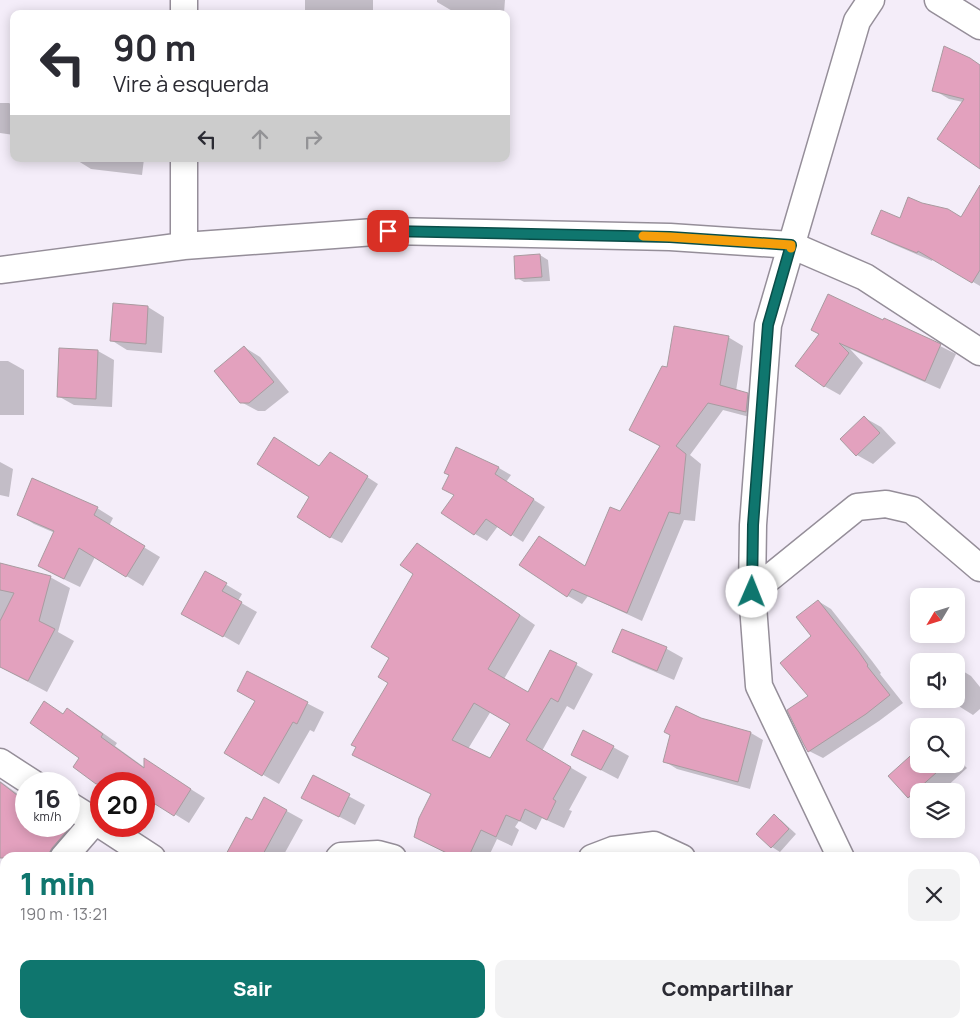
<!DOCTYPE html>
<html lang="pt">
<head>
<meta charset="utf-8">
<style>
  :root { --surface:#fff; --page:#f2f2f3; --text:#2b2b33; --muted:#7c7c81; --accent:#0f766e }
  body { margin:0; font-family:Manrope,sans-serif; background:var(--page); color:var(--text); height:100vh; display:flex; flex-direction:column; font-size:19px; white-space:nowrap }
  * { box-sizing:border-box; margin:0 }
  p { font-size:16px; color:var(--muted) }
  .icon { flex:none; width:28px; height:28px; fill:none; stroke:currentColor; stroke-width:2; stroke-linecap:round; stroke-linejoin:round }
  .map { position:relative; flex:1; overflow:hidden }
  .sheet { position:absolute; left:0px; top:852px; width:980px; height:176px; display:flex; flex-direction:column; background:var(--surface); border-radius:15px 15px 0 0; box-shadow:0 2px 12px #0003 }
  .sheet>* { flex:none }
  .hud { position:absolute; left:10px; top:10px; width:500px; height:152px; border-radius:10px; box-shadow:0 2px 12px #0003; background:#fff; color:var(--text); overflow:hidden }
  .needle { width:32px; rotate:232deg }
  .fabs { position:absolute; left:910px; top:588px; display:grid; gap:10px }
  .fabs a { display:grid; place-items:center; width:55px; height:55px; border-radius:10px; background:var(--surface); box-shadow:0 2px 12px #0003; font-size:25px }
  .speed { position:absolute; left:15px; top:772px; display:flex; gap:10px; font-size:25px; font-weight:700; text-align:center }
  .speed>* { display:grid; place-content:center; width:65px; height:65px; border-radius:50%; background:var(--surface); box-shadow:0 2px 12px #0003; line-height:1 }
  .speed small { font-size:12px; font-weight:400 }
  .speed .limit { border:8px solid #d22; background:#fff; color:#111 }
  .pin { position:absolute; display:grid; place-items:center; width:42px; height:42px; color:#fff; margin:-21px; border-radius:10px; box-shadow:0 2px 8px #0006 }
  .me { position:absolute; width:55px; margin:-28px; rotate:1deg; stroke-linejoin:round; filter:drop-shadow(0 0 4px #0008) }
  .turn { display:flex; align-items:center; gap:18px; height:105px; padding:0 20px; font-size:22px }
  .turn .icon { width:65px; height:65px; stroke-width:2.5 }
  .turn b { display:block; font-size:35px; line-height:42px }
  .lanes { display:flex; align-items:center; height:48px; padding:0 20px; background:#0003; justify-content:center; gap:25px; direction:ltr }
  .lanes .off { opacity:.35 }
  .round { display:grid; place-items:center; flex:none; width:52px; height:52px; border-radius:10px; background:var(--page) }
  .headline { display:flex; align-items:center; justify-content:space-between; height:85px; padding:0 20px }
  h1 { font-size:30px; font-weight:800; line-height:38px; color:var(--accent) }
  .primary-button { display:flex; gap:10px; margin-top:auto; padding:10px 20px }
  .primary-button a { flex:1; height:58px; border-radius:10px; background:var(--accent); color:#fff; font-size:20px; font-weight:800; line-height:58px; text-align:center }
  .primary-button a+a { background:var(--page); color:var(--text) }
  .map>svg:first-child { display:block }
</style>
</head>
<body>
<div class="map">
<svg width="980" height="1028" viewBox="0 0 980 1028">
  <rect width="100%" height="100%" fill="#f4edf9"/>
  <path fill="#0003" fill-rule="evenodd" d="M305 0H373V14H305Z
    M437 0H505L504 13 454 12 437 2Z
    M980 66V167L963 102 949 99 934 90Z
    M0 103H9L14 106V135L0 133Z
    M75 159H144L142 175 91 169Z
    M980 189V286L933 259 932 261 888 242 873 233 901 219 962 218Z
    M540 255 548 260 550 281 524 282 517 278Z
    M148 307 164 317 162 353 127 350 111 340Z
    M884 320 940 346 956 354 940 389 850 349 863 363 840 395 824 386 821 334 884 322Z
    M728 337 743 346 736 391 747 394 763 403 761 420 723 410 690 455 701 464 695 521 684 520 642 621 588 596 582 604 568 596 540 537 586 567 621 513 661 446 668 369Z
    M244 347 260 357 289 392 265 411H258L241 402Z
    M98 351 114 360 112 407 74 405 58 396Z
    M0 361H8L24 370V415H0Z
    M865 418 881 427 896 443 873 464 857 455Z
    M457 448 499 468 511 475 506 482 545 507 523 542 498 526 487 541 475 534 455 495 450 475Z
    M341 460 378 484 342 543 330 537 311 497 324 471Z
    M0 462 13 469 9 497 0 495Z
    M97 508 113 518 109 526 160 557 143 586 95 557 80 587 55 575 39 566 55 533 34 524 18 514Z
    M417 544 433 554 535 625 504 679 529 694 551 651 593 674 574 710 567 706 542 751 587 777 569 810 572 811 564 828 542 818 536 830 519 821 515 827 519 830 512 846 497 839 488 858H456L415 836 432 794 370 764 390 683 391 658 415 574ZM491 711 512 723 491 760 468 749Z
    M0 569 50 577 70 588 58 632 74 641 47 692 0 667Z
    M205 572 242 594 238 601 257 612 239 645 199 622Z
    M818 601 831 609 872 661 881 673 880 674 903 703 879 721 823 758 809 751 810 696 813 637Z
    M623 630 667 649 683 658 674 680 630 661 614 652Z
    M956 667 971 676 980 687V709L973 715 957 705 952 699H956Z
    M248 673 324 712 314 732 310 730 279 784 226 753 256 701Z
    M68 710 82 718 117 743 115 746 144 767 147 762 205 798 189 823 144 795V784L64 715Z
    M701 719 751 733 763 740 750 789 677 769 664 761Z
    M613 747 629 756 618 779 572 755Z
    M956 757 967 768 942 791H919V803L909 797 890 776 919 764H956Z
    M313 777 365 805 355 825 319 806Z
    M0 781 26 800V826H61L84 844 72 858H5L0 854Z
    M265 799 303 820 282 858H225L252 822Z
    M774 816 781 820 796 834 780 852 772 847 757 834Z
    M980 1013V1028H961L962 1024H975V1016Z
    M79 1024H92L99 1028H76Z
    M149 1024H158L165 1028H146Z
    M248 1024H266L261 1028H256Z
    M467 1024H601L598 1028H471Z
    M612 1024H641L649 1028H611Z
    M719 1024H808L806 1028H729Z"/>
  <path fill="#e3a1be" stroke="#a99ba0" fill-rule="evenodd" d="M944 46 970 58 980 65V169L937 139 964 99 932 91Z
    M980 185V270L972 283 918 251 917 253 871 234 881 210 900 218 908 197 922 203 948 209 961 217Z
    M540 254 542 277 515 279 514 256Z
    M828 294 883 320 884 318 941 344 925 381 839 343 849 353 824 387 795 366 819 334 811 330Z
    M113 303 148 306 146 344 110 341Z
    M674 326 729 336 720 385 748 393 746 412 708 403 676 446 686 454 680 514 669 512 627 613 572 589 567 597 519 565 539 536 585 566 610 507 620 511 660 446 629 430 662 366 667 367Z
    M244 346 274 382 249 403H240L214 371Z
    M59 348 98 350 96 399 57 397Z
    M864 416 880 433 856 456 840 439Z
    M274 437 319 466 330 452 368 476 330 538 297 517 309 497 257 464Z
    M456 447 499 467 495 474 534 499 511 536 486 519 474 535 441 513 454 495 442 489 449 475 444 473Z
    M32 478 98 507 94 515 145 546 126 577 79 548 64 579 38 566 54 531 17 515Z
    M417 543 520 615 488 669 528 692 550 650 577 663 558 702 551 698 526 740 571 767 553 799 556 801 547 820 525 809 520 821 506 815 496 837 481 830 468 858H457L414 837 419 818 431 794 352 755 356 747 351 745 388 683 378 677 389 658 371 647 413 574 400 565ZM474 703 510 724 490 758 452 740Z
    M0 563 51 576 39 621 55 629 28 681 0 667V621L14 593 0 590Z
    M205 571 227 583 222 591 242 602 223 637 181 614Z
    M818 600 859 652 868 665 867 666 890 695 866 714 808 752 803 743 787 710 808 696 780 663 811 636 796 617Z
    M622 629 667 647 657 671 612 652Z
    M247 671 308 702 297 724 293 722 262 776 224 753 255 701 237 691Z
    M44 701 63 714 67 708 103 734 101 737 144 768V758L191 789 174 816 144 797V784H96L73 767 79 758 30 723Z
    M676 706 701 718 751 732 738 782 663 762 670 735 664 732Z
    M583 730 614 746 601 770 571 755Z
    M919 748V764H946L908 798 888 776Z
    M313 775 350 794 339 817 301 798Z
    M0 782 26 802V826H71L52 848 48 855V858H0Z
    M264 797 287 810 261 858H224L246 817 252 820Z
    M774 814 789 829 771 848 756 834Z"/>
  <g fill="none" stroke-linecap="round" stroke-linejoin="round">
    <defs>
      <path id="minor" d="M938 0 980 26
        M184 14V0
        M184 246V159
        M0 270 184 246 388 231 670 237 791 245 865 277 980 352
        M752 592 857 507 886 504 912 510 980 568
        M0 762 34 784
        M69 805 101 825
        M103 826 152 858
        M63 858 95 821
        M339 858 341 856 378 854 393 858
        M592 858 613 850 654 845 682 858
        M841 858 759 686 752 592 753 525 768 325 857 21 871 0
        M0 929 5 923
        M975 995 980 991
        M341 1024 345 1028
        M920 1024 922 1028
        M427 1028 431 1024
        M594 1028 596 1024
        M944 1028 946 1024"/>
    </defs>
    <use href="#minor" stroke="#958e99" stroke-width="29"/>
    <use href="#minor" stroke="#fff" stroke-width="26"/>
  </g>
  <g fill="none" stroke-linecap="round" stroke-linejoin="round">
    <defs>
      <path id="route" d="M388 231 670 237 791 245 768 325 753 525 752 592"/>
    </defs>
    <use href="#route" stroke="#0a4d48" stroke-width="12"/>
    <use href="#route" stroke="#0f766e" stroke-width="9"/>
    <path stroke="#f59e0b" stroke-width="9" d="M643 236 670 237 791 245V248"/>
  </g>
</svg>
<div class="fabs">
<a><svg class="needle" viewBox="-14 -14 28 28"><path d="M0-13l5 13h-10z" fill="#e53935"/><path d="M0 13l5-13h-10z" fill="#7c7c81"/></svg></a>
<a><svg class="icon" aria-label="sound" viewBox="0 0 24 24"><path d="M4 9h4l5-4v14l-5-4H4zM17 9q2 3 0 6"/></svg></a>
<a><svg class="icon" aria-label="search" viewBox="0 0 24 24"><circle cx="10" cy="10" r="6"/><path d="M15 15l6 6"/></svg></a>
<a><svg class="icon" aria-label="layers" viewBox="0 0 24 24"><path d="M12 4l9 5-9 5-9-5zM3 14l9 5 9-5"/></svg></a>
</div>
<div class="speed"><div>16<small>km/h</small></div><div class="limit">20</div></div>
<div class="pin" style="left:388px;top:231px;background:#d93025"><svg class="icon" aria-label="arrive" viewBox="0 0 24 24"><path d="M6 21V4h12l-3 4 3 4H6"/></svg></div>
<svg class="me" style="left:752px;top:592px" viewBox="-20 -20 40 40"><circle r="19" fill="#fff"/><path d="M0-13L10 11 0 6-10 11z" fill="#0f766e"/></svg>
<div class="hud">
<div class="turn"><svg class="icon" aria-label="left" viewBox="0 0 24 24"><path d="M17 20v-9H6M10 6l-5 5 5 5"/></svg><div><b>90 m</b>Vire à esquerda</div></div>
<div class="lanes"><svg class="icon" aria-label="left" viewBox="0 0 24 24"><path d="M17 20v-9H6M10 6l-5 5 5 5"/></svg><svg class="icon off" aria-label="ahead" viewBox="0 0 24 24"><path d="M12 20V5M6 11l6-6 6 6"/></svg><svg class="icon off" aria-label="right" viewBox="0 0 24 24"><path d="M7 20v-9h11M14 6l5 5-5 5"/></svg></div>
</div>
<section class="sheet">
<div class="headline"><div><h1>1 min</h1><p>190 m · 13:21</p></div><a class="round"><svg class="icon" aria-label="close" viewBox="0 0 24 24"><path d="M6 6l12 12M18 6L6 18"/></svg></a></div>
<div class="primary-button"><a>Sair</a><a>Compartilhar</a></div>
</section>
</div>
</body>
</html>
